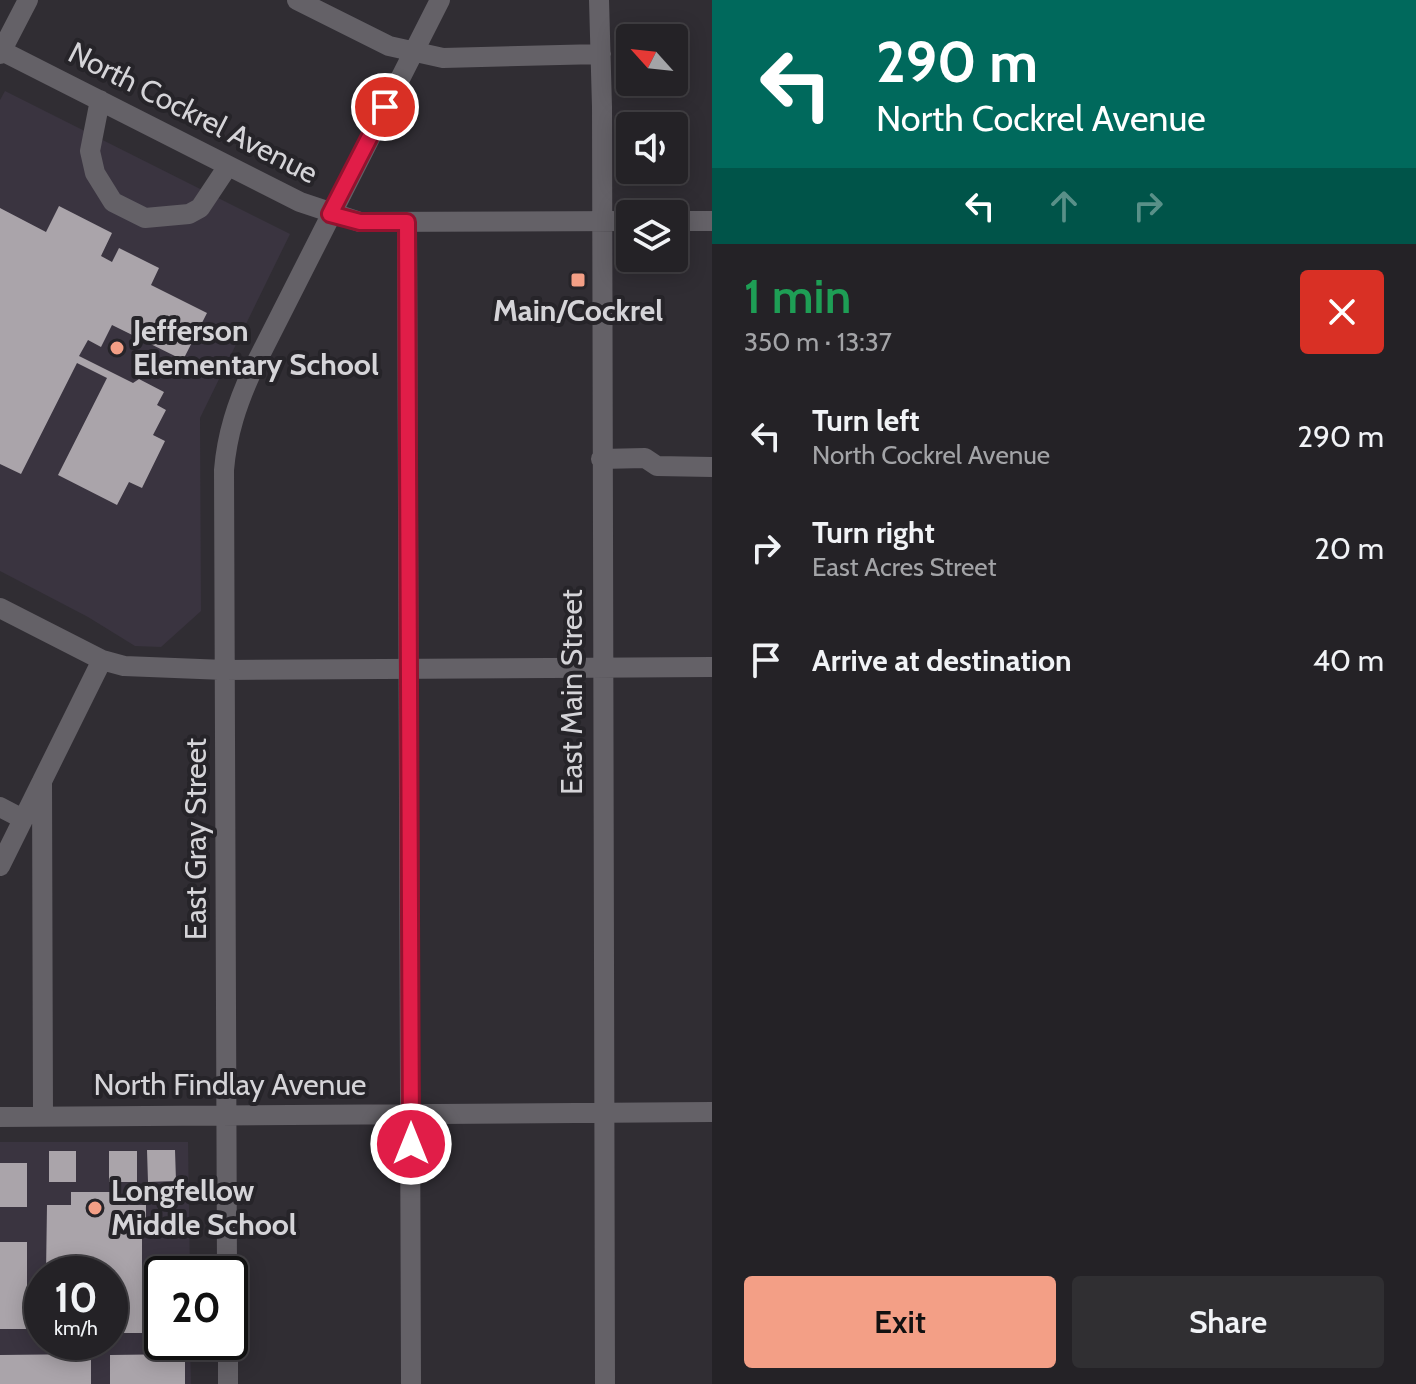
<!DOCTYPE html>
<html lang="en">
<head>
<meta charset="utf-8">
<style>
  :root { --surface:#242226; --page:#302f32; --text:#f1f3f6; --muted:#a3a4a7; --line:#413f43; --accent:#f39f86 }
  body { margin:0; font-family:Cabin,sans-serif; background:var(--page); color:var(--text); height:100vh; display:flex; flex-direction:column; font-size:30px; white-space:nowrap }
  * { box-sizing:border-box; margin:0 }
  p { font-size:26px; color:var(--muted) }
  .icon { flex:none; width:44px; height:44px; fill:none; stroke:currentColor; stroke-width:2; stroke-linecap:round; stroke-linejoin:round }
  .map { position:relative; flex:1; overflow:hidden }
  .panel { display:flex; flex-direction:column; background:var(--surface); width:704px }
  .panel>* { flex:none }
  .guide { background:#00695c; color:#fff; overflow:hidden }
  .needle { width:52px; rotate:297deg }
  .controls { position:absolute; left:616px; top:24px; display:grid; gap:16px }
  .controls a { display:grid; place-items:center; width:72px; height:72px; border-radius:8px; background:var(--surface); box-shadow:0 4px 20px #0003,0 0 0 2px var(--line); font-size:40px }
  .speed { position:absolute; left:24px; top:1256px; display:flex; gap:16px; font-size:40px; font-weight:700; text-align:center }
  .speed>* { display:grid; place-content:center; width:104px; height:104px; border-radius:50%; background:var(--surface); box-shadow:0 4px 20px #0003,0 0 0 2px var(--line); line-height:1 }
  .speed small { font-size:20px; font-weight:400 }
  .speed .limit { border:4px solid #111; border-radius:12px; background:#fff; color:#111 }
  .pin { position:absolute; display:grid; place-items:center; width:68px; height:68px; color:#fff; margin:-34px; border:4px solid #fff; border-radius:50%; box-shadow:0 2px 8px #0007 }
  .me { position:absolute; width:88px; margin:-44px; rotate:0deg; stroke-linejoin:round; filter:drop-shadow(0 0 6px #0008) }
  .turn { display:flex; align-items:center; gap:28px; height:168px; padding:0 32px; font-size:36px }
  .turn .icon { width:104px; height:104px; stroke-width:2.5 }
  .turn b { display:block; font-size:56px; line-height:68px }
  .lanes { display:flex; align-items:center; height:76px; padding:0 32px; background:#0003; justify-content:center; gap:40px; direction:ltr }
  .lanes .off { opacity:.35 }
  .round { display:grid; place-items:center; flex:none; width:84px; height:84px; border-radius:8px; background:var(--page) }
  .head { display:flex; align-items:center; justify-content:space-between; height:136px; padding:0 32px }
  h1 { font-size:48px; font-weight:600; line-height:60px; color:#1e9e55 }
  .primary-button { display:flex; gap:16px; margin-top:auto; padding:16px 32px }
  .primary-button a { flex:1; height:92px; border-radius:8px; background:var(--accent); color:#111; font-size:32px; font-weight:600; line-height:92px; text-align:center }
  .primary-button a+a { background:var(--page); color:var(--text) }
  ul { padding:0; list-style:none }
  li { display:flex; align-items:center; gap:24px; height:112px; padding:0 32px }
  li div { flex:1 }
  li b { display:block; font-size:30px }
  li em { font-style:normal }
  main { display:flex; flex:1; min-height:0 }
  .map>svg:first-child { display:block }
</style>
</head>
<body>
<main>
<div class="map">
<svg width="712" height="1384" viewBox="0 0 712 1384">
  <rect width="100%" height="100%" fill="#302d33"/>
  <path fill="#3a3440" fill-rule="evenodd" d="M5 91 290 234 200 418 201 611 161 647 135 646 88 617 0 571V100Z
    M0 1142H188L190 1274H162V1342H190L191 1384H0ZM42 1274H110V1342H42Z"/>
  <path fill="#aaa4aa" d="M59 206 112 233 101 256 112 262 119 248 159 268 151 285 207 313 183 360 112 325 101 347 88 340 79 356 133 383 139 379 164 392 157 405 166 410 153 435 165 441 142 488 129 482 117 505 58 475 107 378 77 363 21 474 0 464V208L46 232Z
    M147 1150H175L176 1181 148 1182Z
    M49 1151H76V1182H49Z
    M109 1151H137V1182H109Z
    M0 1163H27V1207H0Z
    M71 1192H120V1205H146V1220H142V1307H146L145 1333H110V1274H46L47 1205H71Z
    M0 1242H27V1329H0Z
    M91 1354V1384H0V1355Z
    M185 1354V1384H110V1355Z"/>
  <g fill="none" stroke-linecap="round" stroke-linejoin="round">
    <path stroke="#646167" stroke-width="20" d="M297 0 389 46 443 58 601 54
      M599 0 602 107 605 1384
      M0 50 300 202 360 222 630 221
      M0 54 28 0
      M100 100 90 151 95 173 113 202 145 218 189 214 200 208 228 166
      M674 221H712
      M407 222 411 1384
      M601 459 645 458 657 466 712 467
      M0 608 102 660 124 666 225 670 712 667
      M42 781 43 1116
      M0 807 23 819
      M0 866 102 660
      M0 1117 712 1112
      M227 1274 224 470C227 434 237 404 252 371L440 0
      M228 1342V1384"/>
  </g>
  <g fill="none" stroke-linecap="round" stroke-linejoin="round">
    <defs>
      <path id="route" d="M385 107 330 214 360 222H407L411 1144"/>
    </defs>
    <use href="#route" stroke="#92132f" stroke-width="20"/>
    <use href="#route" stroke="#e11d48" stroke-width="14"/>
  </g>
  <g fill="#f39f86" stroke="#262429" stroke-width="3">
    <rect x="570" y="272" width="16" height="16" rx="4"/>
    <circle cx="117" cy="348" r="8"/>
    <circle cx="95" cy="1208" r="8"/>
  </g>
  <g text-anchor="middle" stroke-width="8" stroke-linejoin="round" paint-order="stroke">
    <g font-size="30" fill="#d5d4d8" stroke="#262429">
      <text transform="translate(193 113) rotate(27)" y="10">North Cockrel Avenue</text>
      <text transform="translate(572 692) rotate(-90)" y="10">East Main Street</text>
      <text transform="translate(196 839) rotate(-90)" y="10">East Gray Street</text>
      <text x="230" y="1095">North Findlay Avenue</text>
    </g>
    <g font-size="30" font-weight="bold" fill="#d5d4d8" stroke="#262429" text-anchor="start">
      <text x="578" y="321" text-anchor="middle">Main/Cockrel</text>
      <text x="133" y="341">Jefferson<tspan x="133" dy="34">Elementary School</tspan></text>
      <text x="111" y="1201">Longfellow<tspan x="111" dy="34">Middle School</tspan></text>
    </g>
  </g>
</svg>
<div class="controls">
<a><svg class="needle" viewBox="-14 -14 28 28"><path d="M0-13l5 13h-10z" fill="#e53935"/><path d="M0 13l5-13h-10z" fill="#a3a4a7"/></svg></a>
<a><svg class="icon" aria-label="sound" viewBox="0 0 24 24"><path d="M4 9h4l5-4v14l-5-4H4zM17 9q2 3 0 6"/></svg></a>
<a><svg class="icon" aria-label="layers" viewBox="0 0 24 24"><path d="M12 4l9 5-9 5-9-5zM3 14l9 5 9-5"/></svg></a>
</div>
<div class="speed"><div>10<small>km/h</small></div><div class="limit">20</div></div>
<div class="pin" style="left:385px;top:107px;background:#d93025"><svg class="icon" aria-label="arrive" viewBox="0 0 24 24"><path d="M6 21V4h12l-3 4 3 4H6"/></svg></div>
<svg class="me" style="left:411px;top:1144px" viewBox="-20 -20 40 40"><circle r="17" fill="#e11d48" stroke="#fff" stroke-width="3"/><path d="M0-11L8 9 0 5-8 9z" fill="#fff"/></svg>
</div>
<section class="panel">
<div class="guide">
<div class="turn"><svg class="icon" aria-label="left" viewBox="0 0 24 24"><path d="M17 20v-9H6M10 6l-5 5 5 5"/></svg><div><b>290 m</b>North Cockrel Avenue</div></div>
<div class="lanes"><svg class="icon" aria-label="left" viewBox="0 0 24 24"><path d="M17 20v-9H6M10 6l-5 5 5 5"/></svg><svg class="icon off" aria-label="ahead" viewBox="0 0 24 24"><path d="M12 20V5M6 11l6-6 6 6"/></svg><svg class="icon off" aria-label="right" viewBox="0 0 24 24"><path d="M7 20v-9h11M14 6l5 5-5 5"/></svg></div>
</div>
<div class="head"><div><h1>1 min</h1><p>350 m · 13:37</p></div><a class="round" style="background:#d93025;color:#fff"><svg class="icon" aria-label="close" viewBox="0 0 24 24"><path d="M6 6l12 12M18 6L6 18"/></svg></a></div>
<ul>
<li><svg class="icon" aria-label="left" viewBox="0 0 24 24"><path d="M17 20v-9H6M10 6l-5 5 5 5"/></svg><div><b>Turn left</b><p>North Cockrel Avenue</p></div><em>290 m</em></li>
<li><svg class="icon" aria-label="right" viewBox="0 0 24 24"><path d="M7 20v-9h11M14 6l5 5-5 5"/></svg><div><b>Turn right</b><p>East Acres Street</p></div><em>20 m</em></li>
<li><svg class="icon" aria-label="arrive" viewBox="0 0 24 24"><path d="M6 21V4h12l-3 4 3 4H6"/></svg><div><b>Arrive at destination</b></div><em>40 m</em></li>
</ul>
<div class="primary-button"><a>Exit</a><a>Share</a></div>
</section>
</main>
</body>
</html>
